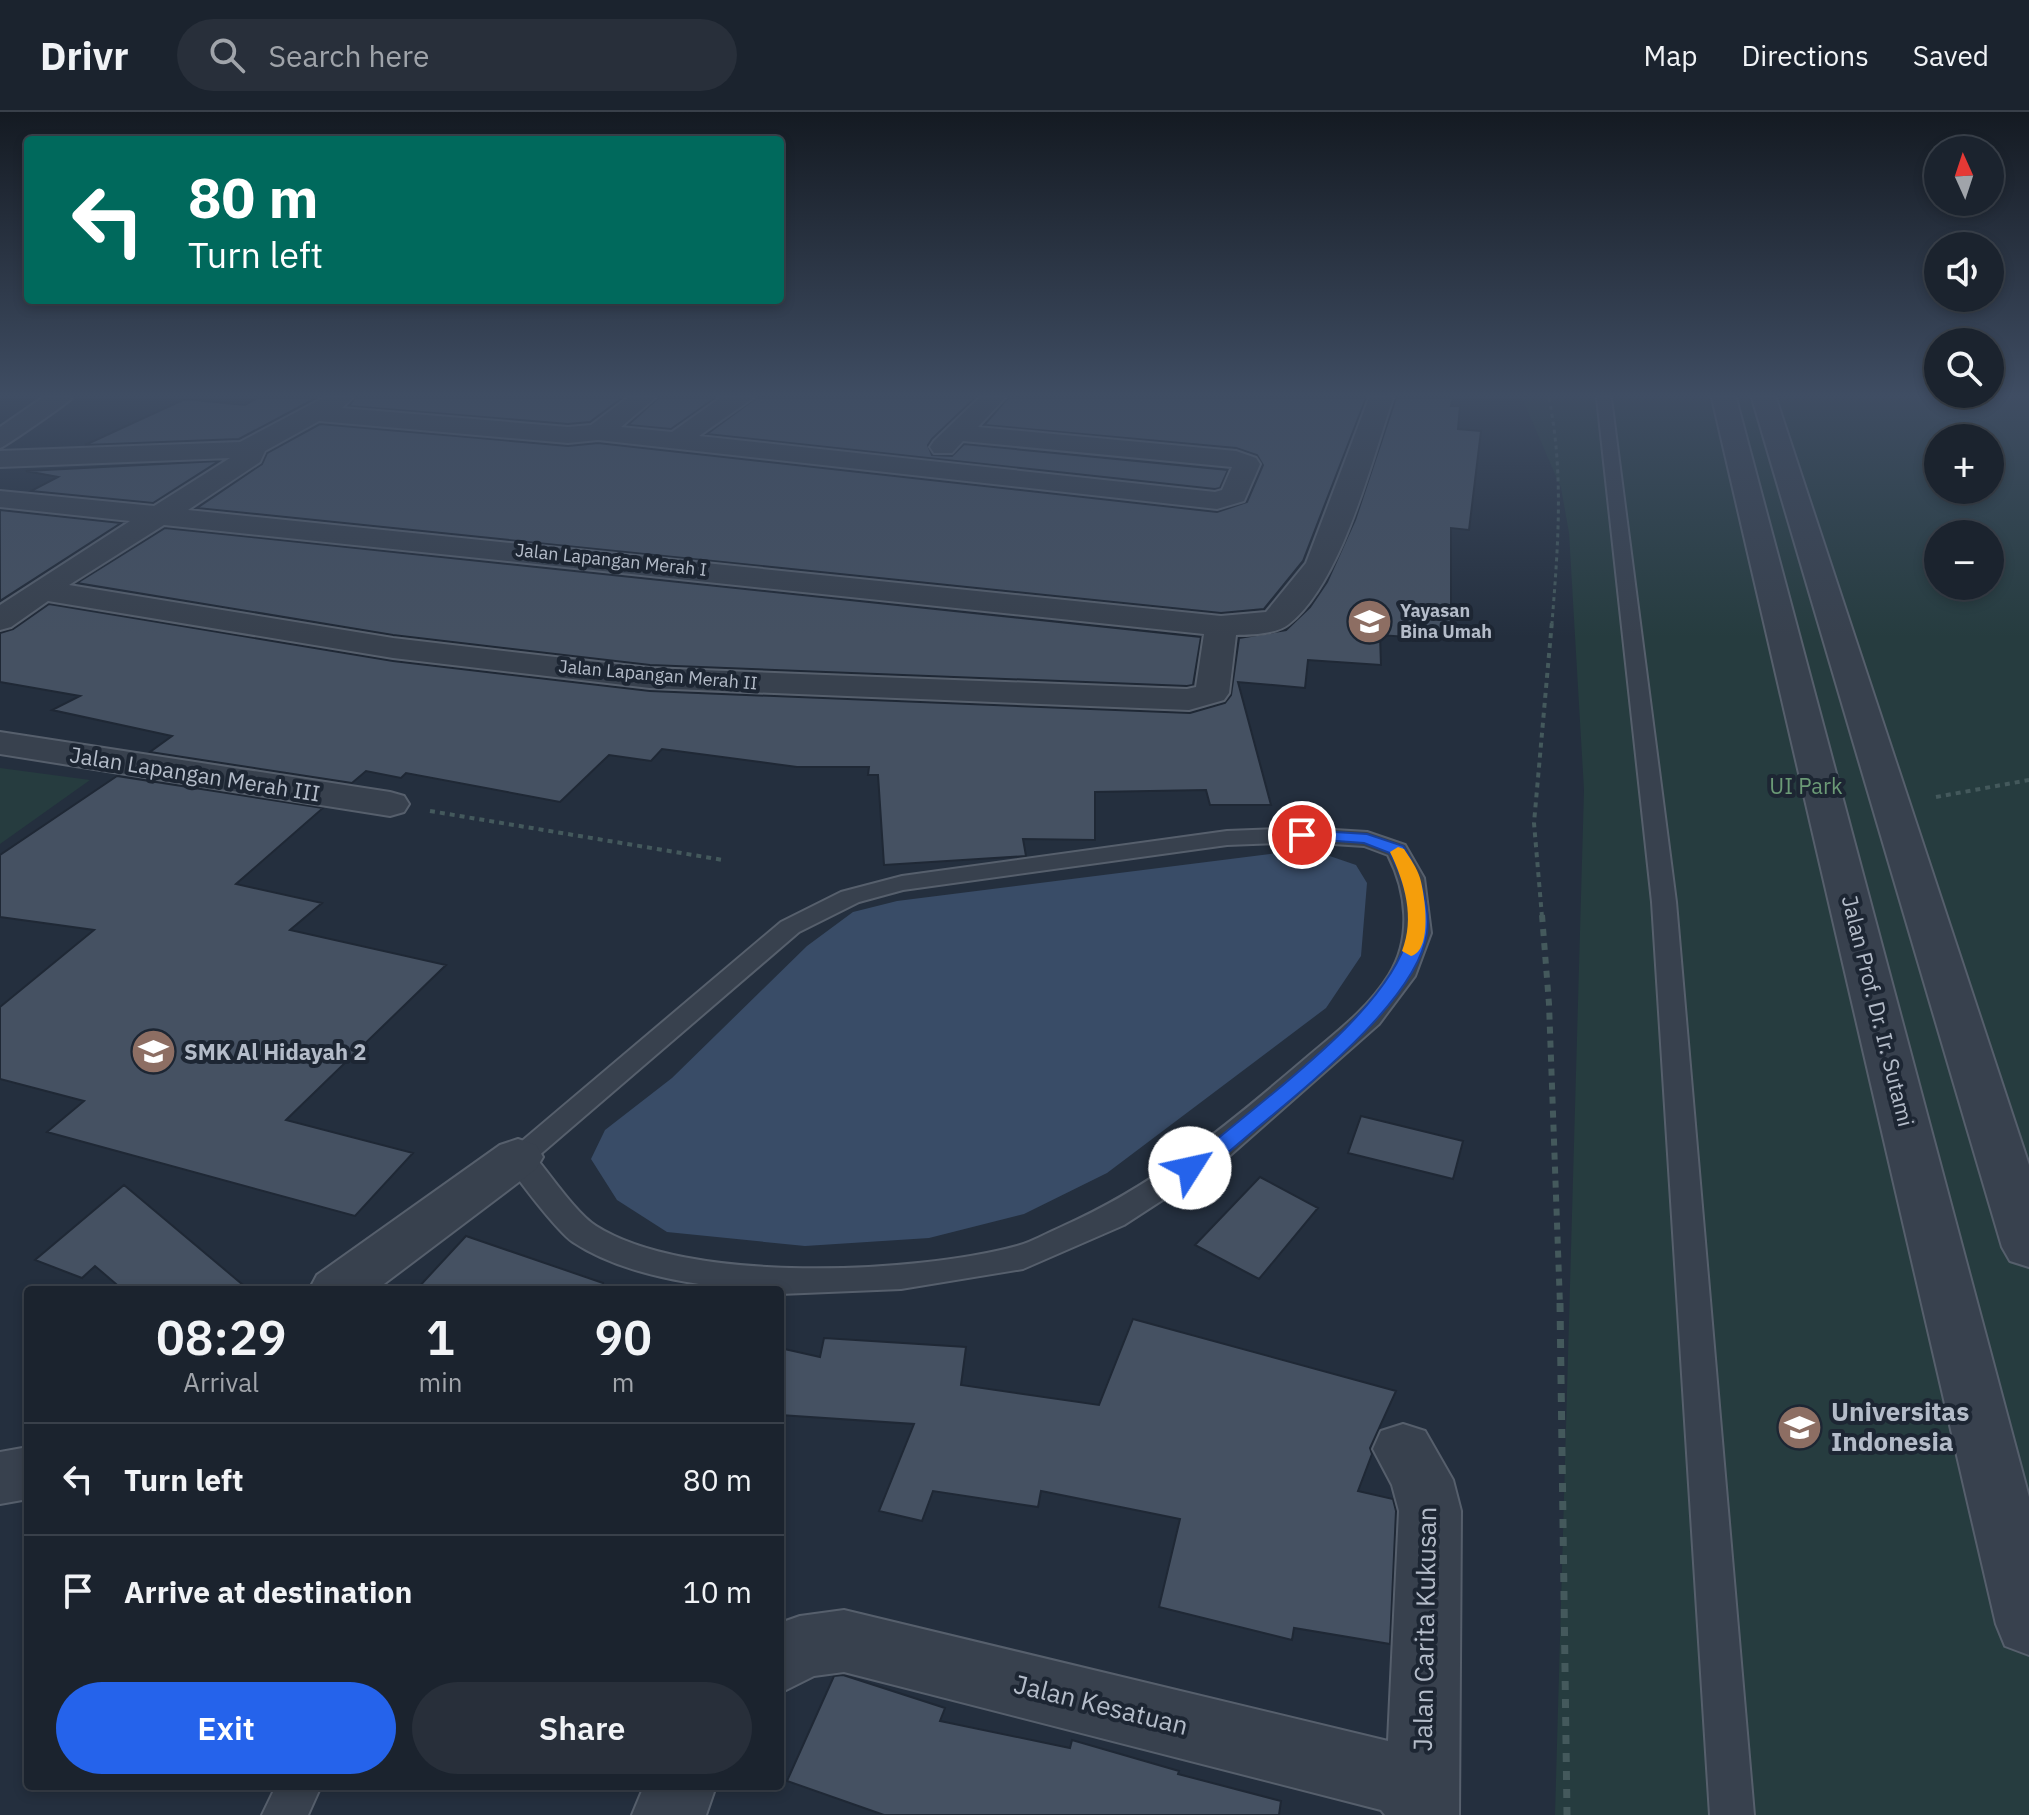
<!DOCTYPE html>
<html lang="en">
<head>
<meta charset="utf-8">
<style>
  :root { --surface:#1b232e; --page:#282f3a; --text:#f1f3f6; --muted:#a0a4aa; --line:#39404a; --accent:#2563eb }
  body { margin:0; font-family:"IBM Plex Sans",sans-serif; background:var(--page); color:var(--text); height:100vh; display:flex; flex-direction:column; font-size:30px; white-space:nowrap }
  * { box-sizing:border-box; margin:0 }
  p { font-size:26px; color:var(--muted) }
  .icon { flex:none; width:44px; height:44px; fill:none; stroke:currentColor; stroke-width:2; stroke-linecap:round; stroke-linejoin:round }
  .map { position:relative; flex:1; overflow:hidden }
  .details { position:absolute; left:24px; top:1174px; width:760px; height:504px; display:flex; flex-direction:column; background:var(--surface); border-radius:8px; box-shadow:0 4px 12px #0003,0 0 0 2px var(--line) }
  .details>* { flex:none }
  .top-card { position:absolute; left:24px; top:24px; width:760px; height:168px; border-radius:8px; box-shadow:0 4px 12px #0003,0 0 0 2px var(--line); background:#00695c; color:#fff; overflow:hidden }
  .needle { width:52px; rotate:357deg }
  .controls { position:absolute; left:1924px; top:24px; display:grid; gap:16px }
  .controls a { display:grid; place-items:center; width:80px; height:80px; border-radius:50%; background:var(--surface); box-shadow:0 4px 12px #0003,0 0 0 2px var(--line); font-size:40px }
  .pin { position:absolute; display:grid; place-items:center; width:68px; height:68px; color:#fff; margin:-34px; border:4px solid #fff; border-radius:50%; box-shadow:0 2px 8px #0007 }
  .me { position:absolute; width:88px; margin:-44px; rotate:55deg; stroke-linejoin:round; filter:drop-shadow(0 0 6px #0008) }
  .turn { display:flex; align-items:center; gap:28px; height:168px; padding:0 32px; font-size:36px }
  .turn .icon { width:104px; height:104px; stroke-width:2.5 }
  .turn b { display:block; font-size:56px; line-height:68px }
  .eta { display:flex; justify-content:space-evenly; align-items:center; height:136px; text-align:center }
  .eta b { font-size:48px; font-weight:600; line-height:56px }
  .button { display:flex; gap:16px; margin-top:auto; padding:16px 32px }
  .button a { flex:1; height:92px; border-radius:48px; background:var(--accent); color:#fff; font-size:32px; font-weight:600; line-height:92px; text-align:center }
  .button a+a { background:var(--page); color:var(--text) }
  ul { padding:0; list-style:none }
  li { display:flex; align-items:center; gap:24px; height:112px; padding:0 32px; border-top:2px solid var(--line) }
  li div { flex:1 }
  li b { display:block; font-size:30px }
  li em { font-style:normal }
  header { display:flex; align-items:center; gap:48px; box-sizing:border-box; height:112px; padding:0 40px; background:var(--surface); border-bottom:2px solid var(--line) }
  header strong { font-size:38px }
  nav { display:flex; gap:44px; margin-inline-start:auto; font-size:28px }
  .search { width:560px; height:72px; background:var(--page); display:flex; align-items:center; gap:20px; box-sizing:border-box; padding:0 28px; border-radius:44px; color:var(--muted); font-size:30px }
  .map>svg:first-child { display:block }
</style>
</head>
<body>
<header>
<strong>Drivr</strong>
<div class="search"><svg class="icon" aria-label="search" viewBox="0 0 24 24"><circle cx="10" cy="10" r="6"/><path d="M15 15l6 6"/></svg>Search here</div>
<nav><a>Map</a><a>Directions</a><a>Saved</a></nav>
</header>
<div class="map">
<svg width="2029" height="1703" viewBox="0 0 2029 1703">
  <rect width="100%" height="100%" fill="#242f3e"/>
  <path fill="#263c3f" fill-rule="evenodd" d="M1522 286H2029V1703H1555L1584 678 1569 421 1561 376ZM1938 326H1990V378H1938ZM1938 422H1990V474H1938Z
    M0 656 90 668 0 732Z"/>
  <path fill="#394c67" d="M1318 740 1356 753 1367 771 1361 844 1326 896 1107 1061 1024 1102 929 1126 805 1134 667 1120 617 1088 591 1047 605 1018 672 966 807 834 853 800 897 789 1277 741Z"/>
  <path fill="#455162" stroke="#1f2835" stroke-width="2" d="M257 286H316L239 327 85 333 185 287 245 293Z
    M355 286H622L590 310 568 312 349 294Z
    M658 286H715L671 317 628 313Z
    M756 286H975L932 327 928 333 932 343 952 344 964 332 1228 358 1220 376 1215 377 707 322Z
    M1008 286H1366L1303 449 1264 497 1221 501 197 396 262 352 267 341 320 312 568 334 598 331 1217 400 1247 390 1263 353 1257 343 1236 336 984 313Z
    M1396 286H1453L1451 294H1460L1458 317 1481 319 1469 418 1451 416V528L1380 523 1381 553 1308 548 1305 576 1238 570 1271 693H1210L1206 678 1095 680V728L1023 727 1026 744 884 753 878 663H868L869 655H797L662 637 651 649 609 643 560 690 406 661 401 666 366 659 352 671 150 640 172 624 52 598 80 584 0 570V521L13 517 49 492 393 549 650 579 1190 601 1225 591 1231 583 1239 526 1286 518 1310 495 1327 470 1355 408Z
    M219 349 153 391 31 379 58 365 26 359Z
    M0 398 121 411 0 489Z
    M165 416 1201 525 1193 573 1187 574 650 553 393 523 77 471Z
    M117 664 323 696 236 772 322 791 290 818 446 853 286 1008 413 1041 355 1104 47 1020 84 989 0 967V895L94 818 0 805V743Z
    M1361 1004 1463 1029 1453 1067 1348 1041Z
    M1260 1065 1318 1096 1259 1167 1195 1133Z
    M124 1073 249 1178H123L95 1154 82 1166 35 1148Z
    M466 1124 603 1171 602 1178H416Z
    M1133 1207 1396 1279 1370 1336 1372 1342 1358 1379 1393 1387 1396 1399 1390 1532 1294 1516 1292 1528 1159 1495 1180 1407 1041 1379 1038 1395 933 1379 922 1409 879 1399 914 1312 780 1303V1236L820 1245 824 1226 966 1235 961 1273 1099 1293Z
    M843 1563 945 1596 940 1609 1070 1636 1072 1628 1179 1659 1178 1662 1281 1689 1279 1703H884L787 1669 834 1564Z"/>
  <g fill="none" stroke-linecap="round" stroke-linejoin="round">
    <defs>
      <path id="lane" d="M1597 286H1611L1676 790 1754 1703H1710L1652 790Z
        M1302 716 1367 720 1405 733 1424 766 1431 821 1415 864 1379 912 1227 1046 1124 1113 1023 1157 901 1177 780 1182V1178C717 1178 627 1166 573 1130 557 1119 514 1063 503 1045L781 810 841 780 902 764 1227 719ZM1302 730 1364 734 1388 743C1407 780 1412 826 1389 863 1367 899 1330 925 1299 952 1224 1016 1152 1075 1061 1115 1047 1121 1032 1130 1017 1134 914 1162 687 1172 596 1114 576 1101 552 1065 536 1046L799 820 859 790 903 778 1227 733Z
        M276 1674H321L308 1703H262Z"/>
      <path id="street" d="M42 286H72C69 290 5 335 0 336V315Z
        M323 286H352L342 296 568 315 591 313 627 286H655L621 315 672 320 720 286H753L699 324 1215 380 1222 378 1232 355 963 329 952 341H934L930 335 934 329 979 286H1005L978 315 1236 339 1256 346 1260 352 1244 389 1217 397 598 328 568 331 319 309 265 339 260 350 188 398 1221 504 1266 500 1306 451 1369 286H1393C1371 350 1342 470 1289 512 1277 522 1251 523 1236 523L1229 581 1224 588 1189 598 650 576 393 546 48 489 11 515 0 518V493L130 409 0 395V379L154 394 230 346 0 355V339L240 330ZM164 413 1204 522 1196 575 1187 577 650 556 393 526 69 473Z
        M1712 286H1736L2029 1385V1543L2005 1534 1996 1512Z
        M1752 286H1776L2029 1053V1155L2010 1149 2002 1135Z
        M0 620 390 680 404 684 409 692 404 700 390 704 0 642Z
        M518 1027 536 1033 543 1045 536 1057 376 1178H309L317 1163 500 1033Z
        M1403 1312 1425 1319 1453 1368 1461 1399 1459 1703H1385L1381 1698 844 1560 814 1564 780 1581V1511L800 1504 844 1498 1388 1629 1399 1399 1392 1373 1373 1337 1381 1319Z
        M28 1335V1387L0 1392V1340Z
        M644 1674H716L706 1703H632Z"/>
    </defs>
    <use href="#lane" stroke="#565f6c" stroke-width="4"/>
    <use href="#street" stroke="#565f6c" stroke-width="4"/>
    <path stroke="#44595c" stroke-width="3" stroke-dasharray="4 4" stroke-linecap="butt" d="M1549 286C1564 361 1558 435 1552 511"/>
    <path stroke="#44595c" stroke-width="4" stroke-dasharray="5 5" stroke-linecap="butt" d="M1936 685 2029 668
      M430 699 723 748
      M1542 805 1534 711 1552 509"/>
    <path stroke="#44595c" stroke-width="6" stroke-dasharray="7 7" stroke-linecap="butt" d="M1542 803 1549 892 1560 1193"/>
    <path stroke="#44595c" stroke-width="7" stroke-dasharray="9 9" stroke-linecap="butt" d="M1560 1191 1567 1703"/>
    <use href="#lane" fill="#38414e" fill-rule="evenodd"/>
    <use href="#street" fill="#38414e" fill-rule="evenodd"/>
  </g>
  <linearGradient id="sky" x2="0" y2="1"><stop stop-color="#141a22"/><stop offset="0.54" stop-color="#3f4d63"/><stop offset="1" stop-color="#3f4d63" stop-opacity="0"/></linearGradient>
  <rect width="2029" height="525" fill="url(#sky)"/>
  <path fill="#2563eb" stroke="#184099" stroke-width="2" d="M1302 718 1367 722 1403 734C1418 758 1431 793 1427 821 1416 896 1279 995 1223 1045L1198 1061H1183L1180 1056 1209 1034C1267 984 1390 897 1408 823 1414 798 1402 763 1390 741L1364 731 1296 726V720Z"/>
  <path fill="#f59e0b" d="M1398 735 1404 737C1410 746 1417 756 1420 766 1425 783 1433 839 1411 844L1402 839C1415 806 1405 771 1390 740Z"/>
  <defs>
    <symbol id="school-disc" viewBox="-11 -11 22 22"><circle r="9.5" fill="#8d6e63" stroke="#1d2633"/><path d="M0-5L7-2L0 1L-7-2ZM-4 1L0 2.5L4 1V4Q0 6-4 4Z" fill="#fff"/></symbol>
    <symbol id="university-disc" viewBox="-11 -11 22 22"><circle r="9.5" fill="#8d6e63" stroke="#1d2633"/><path d="M0-5L7-2L0 1L-7-2ZM-4 1L0 2.5L4 1V4Q0 6-4 4Z" fill="#fff"/></symbol>
  </defs>
  <g fill-rule="evenodd">
    <use href="#school-disc" x="1344" y="484" width="51" height="51"/>
    <use href="#school-disc" x="128" y="914" width="51" height="51"/>
    <use href="#university-disc" x="1774" y="1290" width="51" height="51"/>
  </g>
  <g text-anchor="middle" stroke-width="8" stroke-linejoin="round" paint-order="stroke">
    <g font-size="18" fill="#b4bcc9" stroke="#1d2633">
      <text transform="translate(611 448) rotate(6)" y="6">Jalan Lapangan Merah I</text>
      <text transform="translate(658 563) rotate(5)" y="6">Jalan Lapangan Merah II</text>
    </g>
    <g font-size="18" font-weight="bold" fill="#b4bcc9" stroke="#1d2633" text-anchor="start">
      <text x="1400" y="505">Yayasan<tspan x="1400" dy="21">Bina Umah</tspan></text>
    </g>
    <g font-size="22" fill="#b4bcc9" stroke="#1d2633">
      <text transform="translate(195 662) rotate(9)" y="8">Jalan Lapangan Merah III</text>
      <text transform="translate(1878 899) rotate(76)" y="8">Jalan Prof. Dr. Ir. Sutami</text>
    </g>
    <g font-size="22" fill="#6b9a76" stroke="#1d2633">
      <text x="1806" y="682">UI Park</text>
    </g>
    <g font-size="22" font-weight="bold" fill="#b4bcc9" stroke="#1d2633" text-anchor="start">
      <text x="184" y="948">SMK Al Hidayah 2</text>
    </g>
    <g font-size="26" font-weight="bold" fill="#b4bcc9" stroke="#1d2633" text-anchor="start">
      <text x="1831" y="1309">Universitas<tspan x="1831" dy="30">Indonesia</tspan></text>
    </g>
    <g font-size="26" fill="#b4bcc9" stroke="#1d2633">
      <text transform="translate(1425 1517) rotate(-89)" y="9">Jalan Carita Kukusan</text>
      <text transform="translate(1101 1593) rotate(14)" y="9">Jalan Kesatuan</text>
    </g>
  </g>
</svg>
<div class="controls">
<a><svg class="needle" viewBox="-14 -14 28 28"><path d="M0-13l5 13h-10z" fill="#e53935"/><path d="M0 13l5-13h-10z" fill="#a0a4aa"/></svg></a>
<a><svg class="icon" aria-label="sound" viewBox="0 0 24 24"><path d="M4 9h4l5-4v14l-5-4H4zM17 9q2 3 0 6"/></svg></a>
<a><svg class="icon" aria-label="search" viewBox="0 0 24 24"><circle cx="10" cy="10" r="6"/><path d="M15 15l6 6"/></svg></a>
<a>+</a>
<a>−</a>
</div>
<div class="pin" style="left:1302px;top:723px;background:#d93025"><svg class="icon" aria-label="arrive" viewBox="0 0 24 24"><path d="M6 21V4h12l-3 4 3 4H6"/></svg></div>
<svg class="me" style="left:1190px;top:1056px" viewBox="-20 -20 40 40"><circle r="19" fill="#fff"/><path d="M0-13L10 11 0 6-10 11z" fill="#2563eb"/></svg>
<div class="top-card">
<div class="turn"><svg class="icon" aria-label="left" viewBox="0 0 24 24"><path d="M17 20v-9H6M10 6l-5 5 5 5"/></svg><div><b>80 m</b>Turn left</div></div>
</div>
<section class="details">
<div class="eta">
<div><b>08:29</b><p>Arrival</p></div>
<div><b>1</b><p>min</p></div>
<div><b>90</b><p>m</p></div>
</div>
<ul>
<li><svg class="icon" aria-label="left" viewBox="0 0 24 24"><path d="M17 20v-9H6M10 6l-5 5 5 5"/></svg><div><b>Turn left</b></div><em>80 m</em></li>
<li><svg class="icon" aria-label="arrive" viewBox="0 0 24 24"><path d="M6 21V4h12l-3 4 3 4H6"/></svg><div><b>Arrive at destination</b></div><em>10 m</em></li>
</ul>
<div class="button"><a>Exit</a><a>Share</a></div>
</section>
</div>
</body>
</html>
